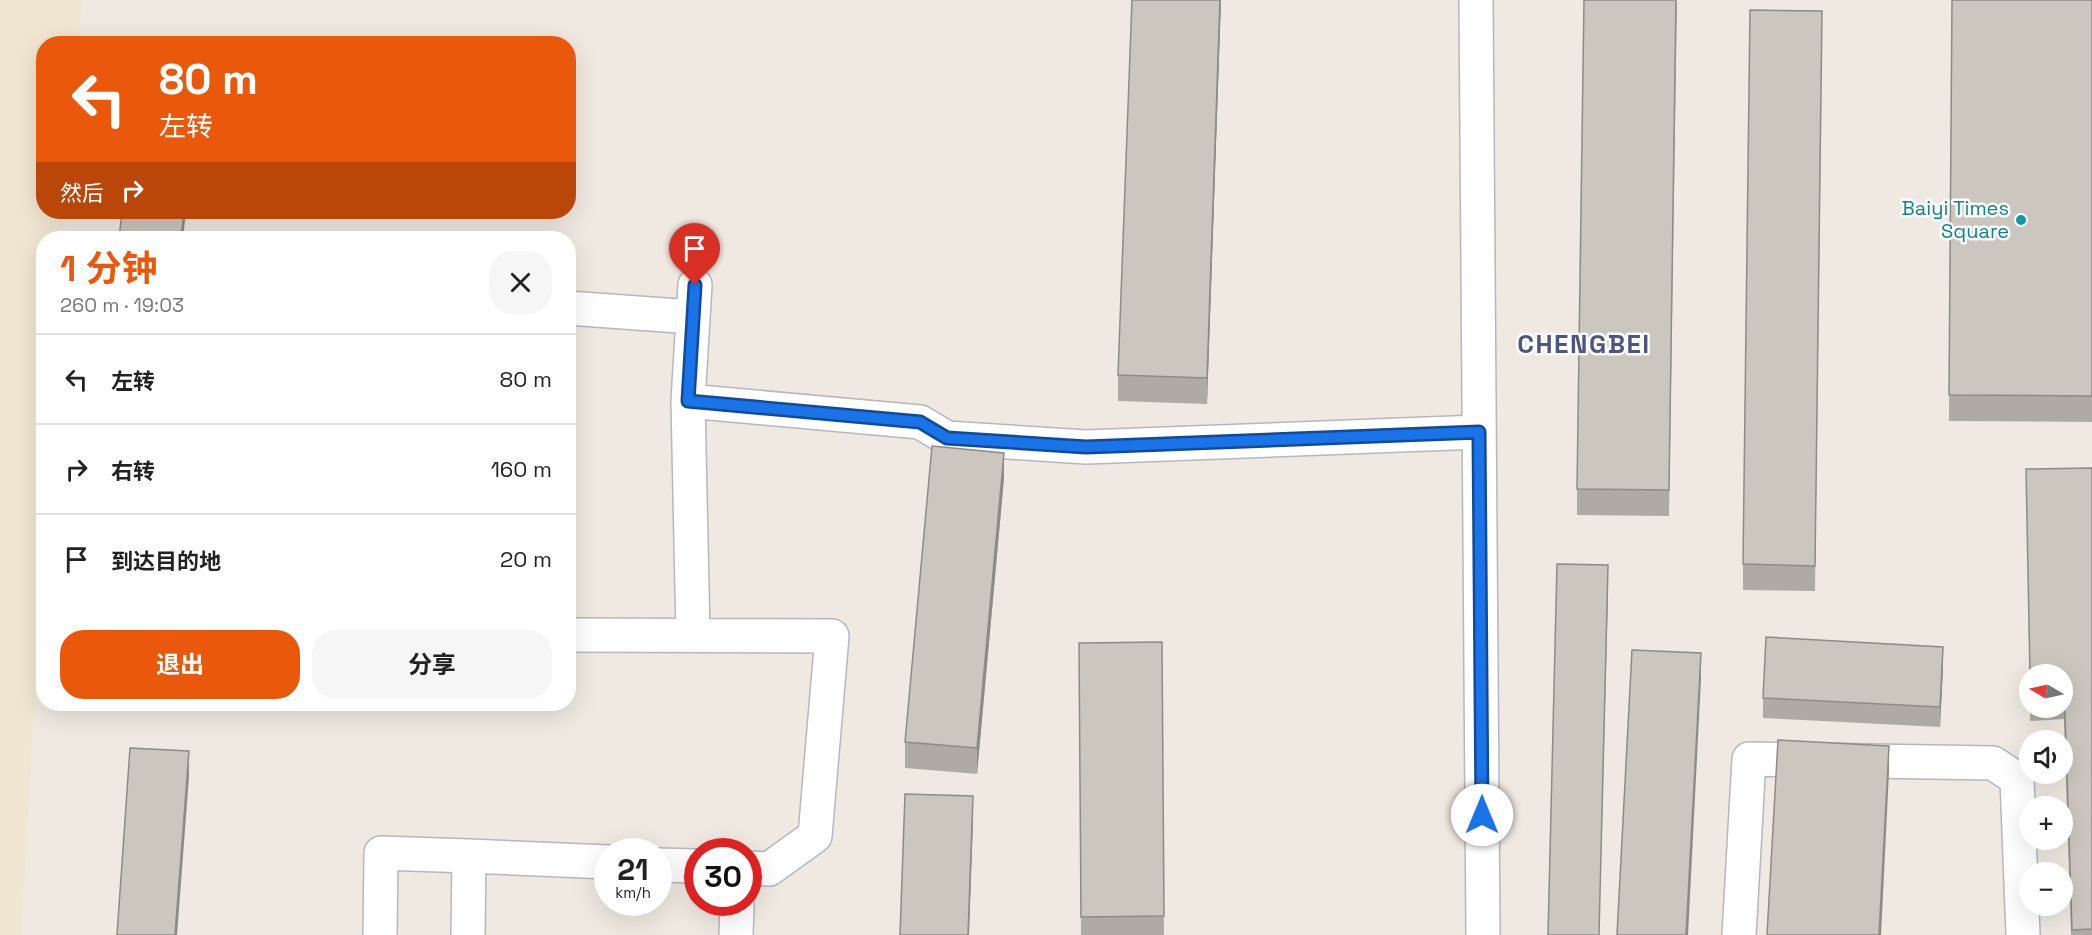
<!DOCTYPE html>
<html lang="zh">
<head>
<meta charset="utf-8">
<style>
  :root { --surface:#fff; --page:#f6f6f6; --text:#222; --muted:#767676; --line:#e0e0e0; --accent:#ea580c }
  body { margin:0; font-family:"Space Grotesk","Noto Sans SC",sans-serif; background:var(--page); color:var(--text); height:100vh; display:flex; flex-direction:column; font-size:22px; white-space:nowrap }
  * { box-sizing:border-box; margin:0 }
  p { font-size:20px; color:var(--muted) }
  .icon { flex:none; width:33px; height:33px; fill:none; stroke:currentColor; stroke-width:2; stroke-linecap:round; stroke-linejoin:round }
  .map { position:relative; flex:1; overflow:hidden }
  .drawer { position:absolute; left:36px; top:231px; width:540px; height:480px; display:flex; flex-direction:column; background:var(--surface); border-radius:24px; box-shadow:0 6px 24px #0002 }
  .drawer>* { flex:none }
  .hud { position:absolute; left:36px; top:36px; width:540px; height:183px; border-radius:24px; box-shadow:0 6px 24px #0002; background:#ea580c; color:#fff; overflow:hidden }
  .needle { width:39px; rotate:279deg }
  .buttons { position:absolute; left:2019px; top:664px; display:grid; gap:12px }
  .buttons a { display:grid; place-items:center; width:54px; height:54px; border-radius:50%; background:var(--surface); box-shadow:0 6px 24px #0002; font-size:30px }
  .speed { position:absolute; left:594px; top:838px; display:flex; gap:12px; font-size:30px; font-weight:700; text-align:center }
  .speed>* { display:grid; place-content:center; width:78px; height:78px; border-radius:50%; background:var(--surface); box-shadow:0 6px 24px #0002; line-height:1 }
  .speed small { font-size:15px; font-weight:400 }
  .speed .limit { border:9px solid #d22; background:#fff; color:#111 }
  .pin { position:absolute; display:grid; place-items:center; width:51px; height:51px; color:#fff; margin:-62px -26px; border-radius:50% 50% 50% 0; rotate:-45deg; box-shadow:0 0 6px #0007 }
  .pin .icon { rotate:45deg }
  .me { position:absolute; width:66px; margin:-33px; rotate:0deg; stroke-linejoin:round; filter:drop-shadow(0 0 4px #0008) }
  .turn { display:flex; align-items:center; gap:21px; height:126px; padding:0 24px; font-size:27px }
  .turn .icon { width:78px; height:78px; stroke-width:2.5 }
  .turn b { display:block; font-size:42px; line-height:51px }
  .then { display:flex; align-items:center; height:57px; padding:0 24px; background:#0003; gap:12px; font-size:22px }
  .round { display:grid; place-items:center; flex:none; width:63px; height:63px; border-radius:24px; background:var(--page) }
  .head { display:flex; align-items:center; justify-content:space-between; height:102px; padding:0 24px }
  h1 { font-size:36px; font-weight:700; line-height:45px; color:var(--accent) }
  .cta { display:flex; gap:12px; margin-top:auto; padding:12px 24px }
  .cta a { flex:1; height:69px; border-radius:24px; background:var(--accent); color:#fff; font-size:24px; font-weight:700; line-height:69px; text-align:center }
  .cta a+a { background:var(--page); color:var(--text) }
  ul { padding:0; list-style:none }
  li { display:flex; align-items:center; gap:18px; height:90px; padding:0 24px; border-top:2px solid var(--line) }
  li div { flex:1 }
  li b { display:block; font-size:22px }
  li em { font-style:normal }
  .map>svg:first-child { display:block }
</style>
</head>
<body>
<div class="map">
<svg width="2092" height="935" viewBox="0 0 2092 935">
  <rect width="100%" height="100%" fill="#efe9e1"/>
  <path fill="#f0e6d1" d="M0 0H82L78 43 44 44V212H63L61 238H44L43 549 21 935H0Z"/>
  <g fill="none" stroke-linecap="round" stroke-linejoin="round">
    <defs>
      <path id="minor" d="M1476 0 1483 935
        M568 308 693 317
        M688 401 920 422 947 438 1086 447 1479 432
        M568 635 832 636 815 836 769 869 748 868
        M693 635 688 401 695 285
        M658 865 698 866
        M380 935 381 853 469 856
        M468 935 469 856 608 862
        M736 935 737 903
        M1739 935 1749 759 1993 763 2017 779 2023 935"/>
    </defs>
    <use href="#minor" stroke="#b4b7c1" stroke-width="36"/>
    <use href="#minor" stroke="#fff" stroke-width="33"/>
  </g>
  <path fill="#afaba4" d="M1221 0 1207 404 1118 401V375Z
    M1677 0 1669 516 1577 515V489Z
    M1952 0H2092V422L1949 421Z
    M1822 37 1815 591 1743 590V564Z
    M2092 468V935H2071L2064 719 2030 721V708H2062V675H2030V701L2026 469Z
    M1004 478 977 774 905 768V742Z
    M1162 642 1164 935H1081L1079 643Z
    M1943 668 1940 727 1763 718V698Z"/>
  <path fill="#8e8b86" d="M1220 0H1221L1207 404V378Z
    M184 212H186L183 238H181Z
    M1004 453V478L977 774V748Z
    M1608 565V591L1599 935Z
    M1943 647V668L1940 727V707Z
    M1701 653V679L1688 935H1686Z
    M1889 746V772L1881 935H1879Z
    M189 751V777L177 935H175Z
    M973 796V822L969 935H968Z"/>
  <path fill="#cbc7bf" stroke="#8e8b86" stroke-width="1.5" d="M1132 0H1220L1207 378 1118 375Z
    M1584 0H1676L1669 490 1577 489Z
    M1952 0H2092V396L1949 395Z
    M1750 10 1822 11 1815 566 1743 564Z
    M122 212H184L181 238H119Z
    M932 446 1004 453 977 748 905 742Z
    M2092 468V929L2072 930 2064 686H2062V675H2030L2026 469Z
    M1557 564 1608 565 1599 935H1548Z
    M1766 637 1943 647 1940 707 1763 698Z
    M1162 642 1164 916 1081 917 1079 643Z
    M1632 650 1701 653 1686 935H1617Z
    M1778 740 1889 746 1879 935H1767Z
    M130 748 189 751 175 935H117Z
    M905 794 973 796 968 935H900Z"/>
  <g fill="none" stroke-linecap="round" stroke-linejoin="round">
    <defs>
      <path id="route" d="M695 285 688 401 920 422 947 438 1086 447 1479 432 1482 815"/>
    </defs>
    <use href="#route" stroke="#114b97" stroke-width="15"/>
    <use href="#route" stroke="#1a73e8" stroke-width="10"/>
  </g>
  <circle fill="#0f9aa8" stroke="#fff" stroke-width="2" cx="2021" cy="220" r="6"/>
  <g text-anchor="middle" stroke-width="5" stroke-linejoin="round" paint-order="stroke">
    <g font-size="20" fill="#0d838f" stroke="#fff" text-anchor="end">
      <text x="2009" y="215">Baiyi Times<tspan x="2009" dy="23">Square</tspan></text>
    </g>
    <g font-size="26" font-weight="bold" letter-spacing="1.5" fill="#4d5680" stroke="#fff">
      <text x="1584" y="353">CHENGBEI</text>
    </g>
  </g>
</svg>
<div class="buttons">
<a><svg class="needle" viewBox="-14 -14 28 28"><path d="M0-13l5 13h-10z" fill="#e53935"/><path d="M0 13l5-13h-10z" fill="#767676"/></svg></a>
<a><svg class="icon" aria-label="sound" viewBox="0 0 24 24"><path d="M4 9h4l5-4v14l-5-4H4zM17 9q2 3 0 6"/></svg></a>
<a>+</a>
<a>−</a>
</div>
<div class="speed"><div>21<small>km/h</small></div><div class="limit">30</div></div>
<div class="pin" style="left:695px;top:285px;background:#d93025"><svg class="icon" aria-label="arrive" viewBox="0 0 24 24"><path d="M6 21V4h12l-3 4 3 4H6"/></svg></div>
<svg class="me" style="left:1482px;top:815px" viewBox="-20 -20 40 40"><circle r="19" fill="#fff"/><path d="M0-13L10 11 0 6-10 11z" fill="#1a73e8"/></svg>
<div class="hud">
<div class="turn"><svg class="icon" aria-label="left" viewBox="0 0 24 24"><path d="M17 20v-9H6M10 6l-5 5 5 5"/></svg><div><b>80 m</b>左转</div></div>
<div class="then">然后<svg class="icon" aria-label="right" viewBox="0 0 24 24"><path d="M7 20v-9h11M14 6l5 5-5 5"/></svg></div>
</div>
<section class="drawer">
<div class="head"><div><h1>1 分钟</h1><p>260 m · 19:03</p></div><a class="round"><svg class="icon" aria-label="close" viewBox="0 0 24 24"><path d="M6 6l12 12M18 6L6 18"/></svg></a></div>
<ul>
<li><svg class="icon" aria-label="left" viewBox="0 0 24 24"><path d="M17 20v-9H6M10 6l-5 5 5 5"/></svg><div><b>左转</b></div><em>80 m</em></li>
<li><svg class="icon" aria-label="right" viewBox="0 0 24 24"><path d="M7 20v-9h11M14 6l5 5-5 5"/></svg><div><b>右转</b></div><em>160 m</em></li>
<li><svg class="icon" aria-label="arrive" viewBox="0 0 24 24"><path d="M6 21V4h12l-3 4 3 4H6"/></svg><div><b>到达目的地</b></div><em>20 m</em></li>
</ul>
<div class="cta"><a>退出</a><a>分享</a></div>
</section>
</div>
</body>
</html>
